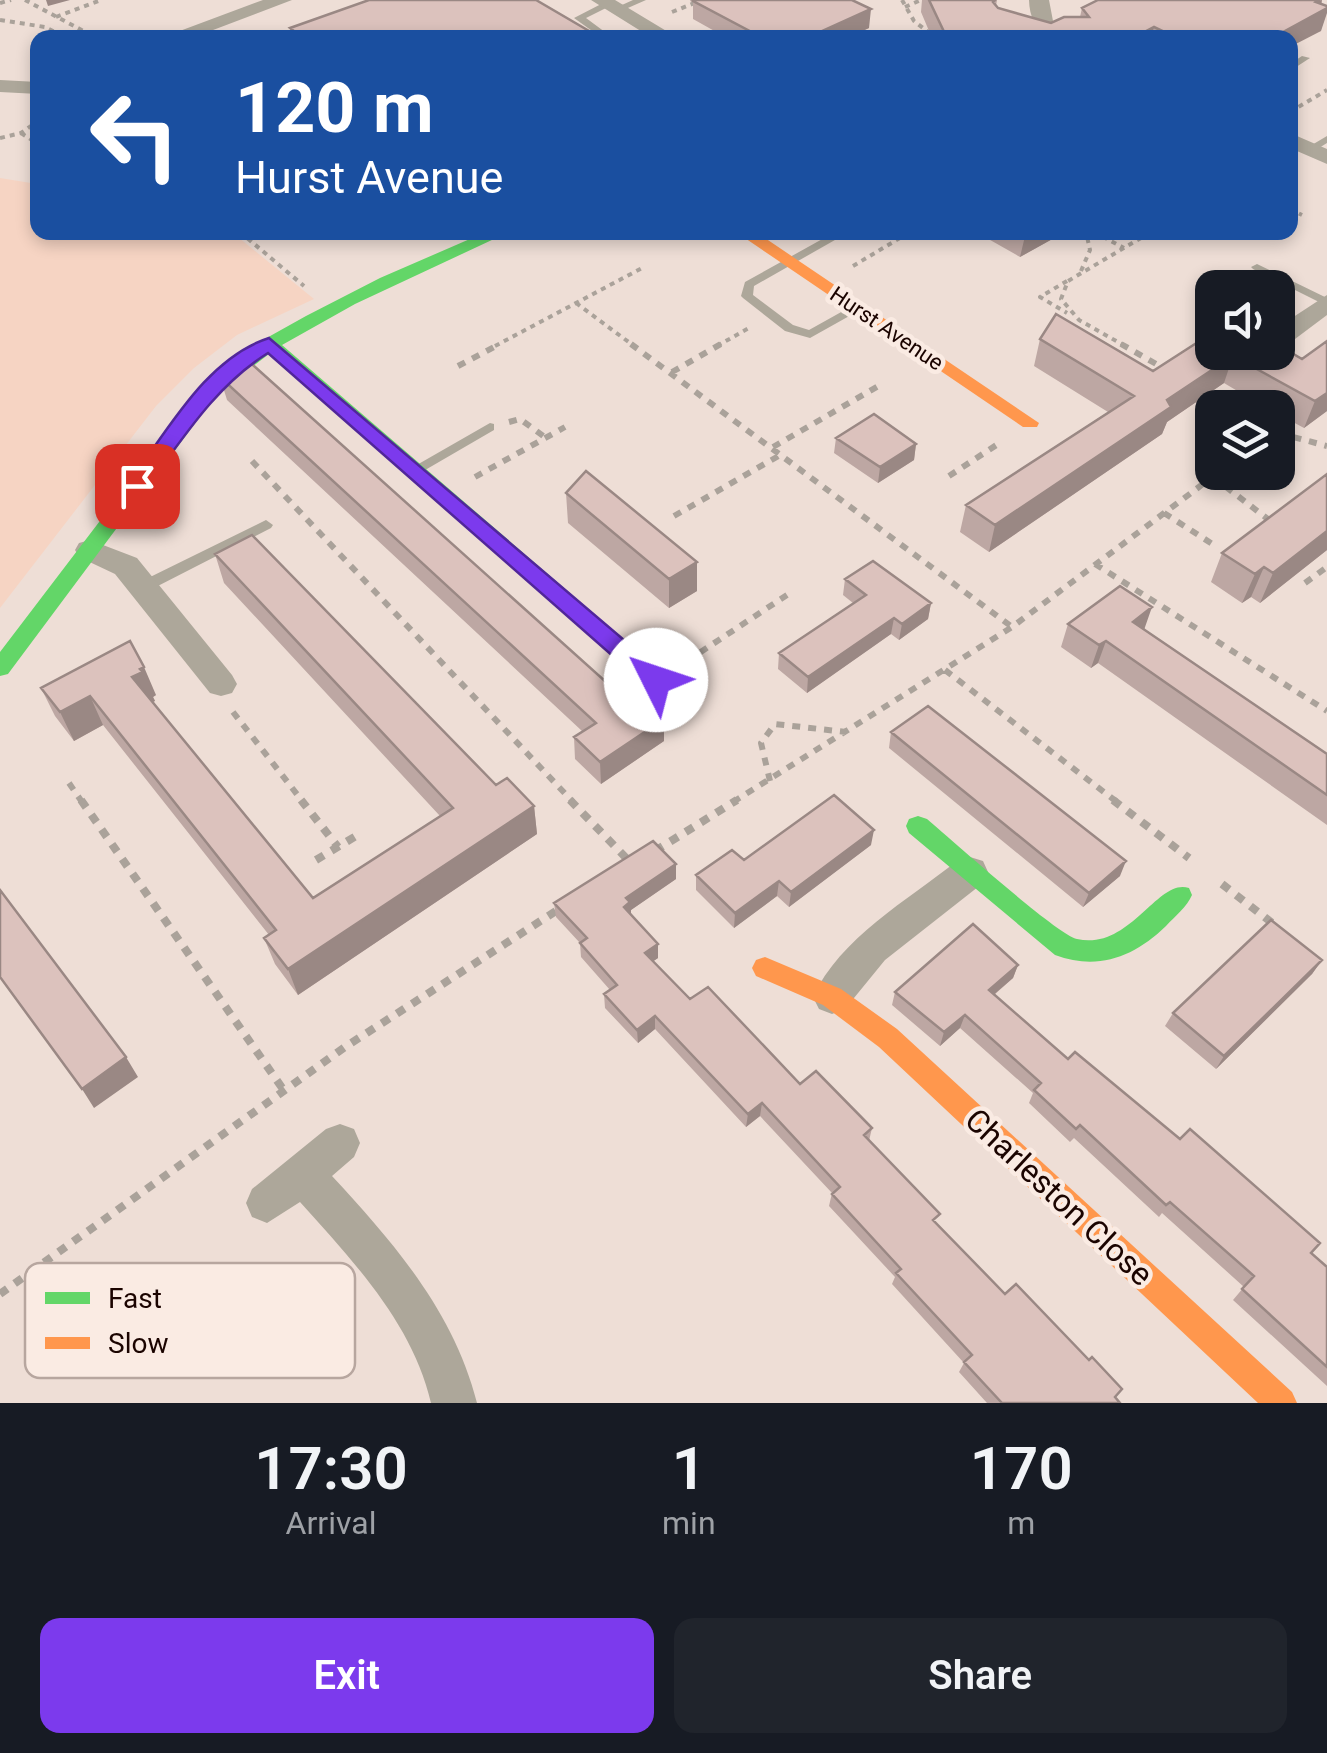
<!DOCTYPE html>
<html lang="en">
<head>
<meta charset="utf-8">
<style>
  :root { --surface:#171b24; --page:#20242c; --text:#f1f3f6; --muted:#9ea1a6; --accent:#7c3aed }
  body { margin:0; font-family:Roboto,sans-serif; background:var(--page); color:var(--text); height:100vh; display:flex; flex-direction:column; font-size:38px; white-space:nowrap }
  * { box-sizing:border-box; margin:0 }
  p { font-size:32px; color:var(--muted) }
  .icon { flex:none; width:55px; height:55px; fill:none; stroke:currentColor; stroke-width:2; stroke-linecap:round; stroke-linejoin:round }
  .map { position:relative; height:1403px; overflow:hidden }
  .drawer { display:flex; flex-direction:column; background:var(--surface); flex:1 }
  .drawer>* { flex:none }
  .banner { position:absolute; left:30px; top:30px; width:1268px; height:210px; border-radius:20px; box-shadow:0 5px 15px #0003; background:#1a4fa0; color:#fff; overflow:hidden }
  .controls { position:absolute; left:1195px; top:270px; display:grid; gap:20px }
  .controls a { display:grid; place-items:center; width:100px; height:100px; border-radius:20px; background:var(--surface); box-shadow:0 5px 15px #0003; font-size:50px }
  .pin { position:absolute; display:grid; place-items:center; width:85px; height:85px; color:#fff; margin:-42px; border-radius:20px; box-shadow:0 5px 15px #0006 }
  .me { position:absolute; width:110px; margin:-55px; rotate:311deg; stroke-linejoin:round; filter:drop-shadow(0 0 8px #0008) }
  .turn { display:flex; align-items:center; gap:35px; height:210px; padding:0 40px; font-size:45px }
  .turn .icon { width:130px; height:130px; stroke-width:2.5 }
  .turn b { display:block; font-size:70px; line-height:85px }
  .eta { display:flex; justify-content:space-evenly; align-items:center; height:170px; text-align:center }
  .eta b { font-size:60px; font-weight:600; line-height:70px }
  .cta { display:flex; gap:20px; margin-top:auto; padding:20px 40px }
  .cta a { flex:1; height:115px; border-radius:20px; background:var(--accent); color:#fff; font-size:40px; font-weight:600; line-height:115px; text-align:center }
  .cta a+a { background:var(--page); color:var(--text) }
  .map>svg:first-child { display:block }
</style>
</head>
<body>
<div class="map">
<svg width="1327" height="1403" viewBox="0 0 1327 1403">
  <rect width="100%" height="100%" fill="#eeded6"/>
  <path fill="#f6d4c3" d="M0 178 37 184 38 232 233 233 314 299 237 335 194 368 156 406 0 608Z"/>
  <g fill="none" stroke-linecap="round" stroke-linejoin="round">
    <path stroke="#aaa29a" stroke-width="4" stroke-dasharray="5 5" stroke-linecap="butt" d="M25 0 91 35
      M902 0 914 21 936 38
      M0 3 11 0
      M905 7 921 0
      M672 12 702 0
      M56 17 101 0
      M0 20 45 27 66 38
      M1290 112 1327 90
      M21 133 38 144
      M0 138 21 133 38 121
      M1290 209 1302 215
      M240 232 304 286
      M1094 232 1124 248
      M853 266 910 232
      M1081 271 1090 250 1086 232
      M1067 281 1040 297 1067 313
      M576 303 634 346
      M495 346 644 267
      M717 346 749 328
      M1125 346 1079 320 1061 299 1068 281 1151 232"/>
    <path stroke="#aaa29a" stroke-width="6" stroke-dasharray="8 8" stroke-linecap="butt" d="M631 344 1012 627
      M1121 344 1165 369
      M458 366 500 344
      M672 372 721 344
      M1202 390 1232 408
      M509 422 520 419 546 438
      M1278 433 1327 446
      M773 447 882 384
      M252 461 573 802
      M949 476 998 444
      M475 477 565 427
      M1213 477 1269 520
      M1164 513 1214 545
      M674 516 782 454
      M1095 564 1327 711
      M1305 583 1327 567
      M687 661 787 595
      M945 670 1117 802
      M233 712 303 802
      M770 781 761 743 775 724 846 732
      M69 783 82 802
      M733 802 1012 627 1219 472"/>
    <path stroke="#aaa29a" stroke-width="8" stroke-dasharray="9 9" stroke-linecap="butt" d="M81 800 285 1092
      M301 800 338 847
      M570 800 632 864
      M1113 800 1189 858
      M655 851 737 800
      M316 860 361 833
      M1222 884 1276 926
      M0 1294 345 1047 559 909"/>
    <path fill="#ada79a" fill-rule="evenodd" d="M633 0H646L621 11 613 9Z
      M607 1 610 2V6L586 18 613 38H602L574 18Z
      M653 26 658 29 656 31 641 38H628Z
      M1302 56 1310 58 1290 71V64Z
      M1327 136V143L1314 151 1305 149Z
      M835 232H849L754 286 753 295 793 325 809 330 852 306H860V310L810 338 785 331 743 298 741 296 745 282Z
      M1257 264 1327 298V306L1253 269 1251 267Z
      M490 423 494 424V430L420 473 415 474 408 470Z
      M266 520 273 525 271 528 150 590 145 591 138 586 140 582Z"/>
    <path fill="#ada79a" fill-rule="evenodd" d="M263 0H292L192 38H161Z
      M591 0H615L678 38H652Z
      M1029 0H1049L1053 21 1081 38C1052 38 1030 34 1029 0Z
      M0 80 38 82V94L0 92Z
      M1290 133 1327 149V164L1290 148Z
      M1327 295V315L1287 345 1278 347V327Z
      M90 540 137 558 232 675 237 684 232 693 221 696 210 693 115 574 79 557 75 550 79 543Z
      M970 857 983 861 988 872 983 883 885 960 845 1009 832 1014 819 1009 813 997C840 938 908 900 957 861Z
      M340 1124 354 1129 360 1143 354 1157 332 1176C394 1243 454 1312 477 1403H431C413 1324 353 1261 300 1202L267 1223 252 1217 246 1203 252 1189 326 1129Z"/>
    <path fill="#63d668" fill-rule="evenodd" d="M486 232H509L355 304 282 345 664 674 667 680 664 686H648L269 354 216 395 8 674 0 676V652L202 387 263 340 306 316 380 278Z
      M918 816 927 819C951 839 1056 934 1077 939 1130 951 1158 877 1189 888L1192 895C1187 907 1175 916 1166 926 1134 957 1098 971 1055 955L909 833 906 826 909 819Z"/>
    <path fill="#ff974d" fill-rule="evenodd" d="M736 232H756L1039 423 1037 427H1023Z
      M765 957 841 989 897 1029 1292 1392 1297 1403H1258L879 1047 823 1005 756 976 752 968 756 960Z"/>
  </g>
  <path fill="#bda7a3" d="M922 0H997L996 6 998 8 1051 23 1080 17 1082 8 1322 0 1321 31 1290 38H932L921 12Z
    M693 1 869 28 847 38H727L693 19Z
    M290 28 601 38H291Z
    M976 232H1065L1020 257Z
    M1212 333 1302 359 1327 341V411L1304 428 1278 414V408H1266L1224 383 1167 422 1162 434 989 552 960 532 966 505 1108 412 1034 366 1040 339 1153 371Z
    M220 377 664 741 601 784 575 759 574 737 582 731 227 400Z
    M836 438 916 444 914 460 878 483 834 453Z
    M1327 474V550L1260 603 1251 597 1242 603 1211 582 1222 553Z
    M566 493 697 591 669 608 568 523Z
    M215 554 496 785 534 806 537 834 298 995 275 964 264 938 269 935 103 725 74 741 55 716 41 688 156 695 153 697 155 701 152 702 313 898 440 816 224 583Z
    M845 579 931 603 928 619 899 640 891 634 807 693 778 669 779 653 853 603 843 595Z
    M1068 624 1144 629 1327 754V825L1098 663 1091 668 1061 647Z
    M891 732 1120 876 1083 907 889 748Z
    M871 845 789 907 777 896 734 928 696 890V875L744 860Z
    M676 864V879L631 910V915L658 958 653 961 690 999 800 1084 872 1128 869 1141 936 1224 1005 1294 1120 1403H987L959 1372 964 1363 892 1284 895 1277 829 1206 832 1193 760 1116 746 1127 655 1029 638 1043 605 1008 604 994 610 990 581 957 580 943 556 917 554 903Z
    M1322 960 1312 974 1216 1069 1165 1026 1173 1013Z
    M1018 965 1013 978 994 995 1068 1059 1327 1267V1386L1233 1300 1244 1287 1162 1213 1159 1217 1074 1138 1070 1142 1029 1103 1033 1093 960 1028 940 1046 892 1005 895 992Z"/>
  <path fill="#9a8884" d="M46 0H70L48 6Z
    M1322 0 1317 13 1327 8V13L1321 31 1290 47V38H1272L1316 2Z
    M871 9 869 28 847 38H807Z
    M1154 27 1151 38H1133Z
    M1026 232H1065L1020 257Z
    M1292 293 1282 320 1284 300Z
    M1285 322 1278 342V327Z
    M1233 356 1224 383 1167 422 1162 434 989 552 995 525 1167 400Z
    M1327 393V411L1304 428 1315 401Z
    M916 444 914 460 878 483 880 467Z
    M1327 531V550L1260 603 1273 573Z
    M697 562V591L669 608V579Z
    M1264 567 1251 597 1242 603 1255 574Z
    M931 603 928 619 899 640 902 624Z
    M1152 607 1144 630 1133 622Z
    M894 618 891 634 807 693 808 677Z
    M1106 641 1098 663 1091 668 1099 645Z
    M144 667 156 695 153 697 155 701 144 706 132 677Z
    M90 696 103 725 74 741 60 712Z
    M664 719V741L601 784 600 762Z
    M534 806 537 834 298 995 288 969Z
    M874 830 871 845 789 907 791 892Z
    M1126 861 1120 876 1083 907 1089 893Z
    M676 864V879L631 910V917L624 907 626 898Z
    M779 881 777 896 734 928 735 913Z
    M658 944V958L645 967V953Z
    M1322 960 1312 974 1216 1069 1224 1056Z
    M1018 965 1013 978 984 1003 989 990Z
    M965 1015 960 1028 940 1046 944 1032Z
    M655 1016V1029L638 1043 637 1030Z
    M126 1057 138 1077 94 1108 82 1089Z
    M762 1103 760 1116 746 1127 748 1114Z"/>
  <path fill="#dcc2bd" stroke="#9a8884" stroke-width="2.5" d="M369 0H536L601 38H303L290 28Z
    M696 0H852L871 9 807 38H763L693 1Z
    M929 0H995L993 2 998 8 1051 23 1064 17H1089L1082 8 1098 0H1320L1316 2 1327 6V8L1272 38H1177L1154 27 1133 38H947Z
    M1287 285 1292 293 1284 300 1285 322 1278 327V291Z
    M1056 314 1153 371 1212 333V352H1278V345L1302 359 1327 341V393L1315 401 1233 356 1167 400 1171 407 995 525 966 505 1134 396 1040 339Z
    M244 357 626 700 636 694 664 719 600 762 574 737 596 723 220 377Z
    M874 414 916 444 880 467 836 438Z
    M586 471 697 562 669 579 566 493Z
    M1327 474V531L1273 573 1264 567 1255 574 1222 553Z
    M252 535 496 785 507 778 534 806 288 969 264 938 276 930 90 696 60 712 41 688 130 641 144 667 140 669 143 672 132 677 313 898 453 808 215 554Z
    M873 561 931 603 902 624 894 618 808 677 779 653 866 595 845 579Z
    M1120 586 1152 607 1133 622 1327 754V795L1106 641 1099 645 1068 624Z
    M928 706 1126 861 1089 893 891 732Z
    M834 795 874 830 791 892 779 881 735 913 696 875 732 850 744 860Z
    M653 841 676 864 626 898 630 902 624 907 658 944 645 953 690 999 708 987 800 1084 816 1071 872 1128 864 1135 940 1214 933 1220 1005 1294 1016 1284 1089 1360 1092 1357 1122 1389 1115 1397 1120 1403H1002L964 1362 972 1355 896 1273 901 1269 832 1194 840 1187 762 1103 748 1114 655 1016 637 1030 604 994 617 985 580 943 587 938 554 903Z
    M0 890 126 1057 82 1089 0 977Z
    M1271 920 1322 960 1224 1056 1173 1013Z
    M973 924 1018 965 989 990 1068 1059 1075 1052 1180 1139 1190 1129 1320 1243 1311 1253 1327 1267V1367L1242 1289 1254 1276 1170 1202 1166 1205 1080 1125 1076 1129 1034 1090 1041 1083 965 1015 944 1032 895 992Z"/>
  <path fill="#7c3aed" stroke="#51269a" stroke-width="2.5" d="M269 338 664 674 667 680 664 687H648L268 353C214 387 182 440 144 491H130V481C167 432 206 358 269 338Z"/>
  <g text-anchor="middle" stroke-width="9" stroke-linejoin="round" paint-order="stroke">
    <g font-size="22" fill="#1b0400" stroke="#faebe3">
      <text transform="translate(887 328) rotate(34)" y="8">Hurst Avenue</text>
    </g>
    <g font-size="32" fill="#1b0400" stroke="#faebe3">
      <text transform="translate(1059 1197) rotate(43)" y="11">Charleston Close</text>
    </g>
  </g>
  <rect x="25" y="1263" width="330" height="115" rx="15" fill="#faebe3" stroke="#b7a69f" stroke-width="2.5"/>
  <rect x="45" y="1292" width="45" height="12" fill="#63d668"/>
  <rect x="45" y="1337" width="45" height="12" fill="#ff974d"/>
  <g font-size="28" fill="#1b0400">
    <text x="108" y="1308">Fast</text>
    <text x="108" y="1353">Slow</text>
  </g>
</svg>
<div class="controls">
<a><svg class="icon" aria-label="sound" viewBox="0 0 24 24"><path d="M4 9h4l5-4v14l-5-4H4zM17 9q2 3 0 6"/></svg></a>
<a><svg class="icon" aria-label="layers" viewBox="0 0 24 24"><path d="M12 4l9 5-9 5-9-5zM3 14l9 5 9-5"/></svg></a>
</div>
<div class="pin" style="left:137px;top:486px;background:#d93025"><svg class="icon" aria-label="arrive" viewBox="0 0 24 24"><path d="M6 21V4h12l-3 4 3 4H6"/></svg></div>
<svg class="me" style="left:656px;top:680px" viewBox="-20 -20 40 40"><circle r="19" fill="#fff"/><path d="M0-13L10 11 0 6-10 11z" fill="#7c3aed"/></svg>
<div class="banner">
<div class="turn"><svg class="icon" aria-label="left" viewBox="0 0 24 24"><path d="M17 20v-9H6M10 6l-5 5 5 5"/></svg><div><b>120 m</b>Hurst Avenue</div></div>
</div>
</div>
<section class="drawer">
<div class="eta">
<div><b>17:30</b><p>Arrival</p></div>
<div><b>1</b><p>min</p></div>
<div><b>170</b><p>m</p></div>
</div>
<div class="cta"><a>Exit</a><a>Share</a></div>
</section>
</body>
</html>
